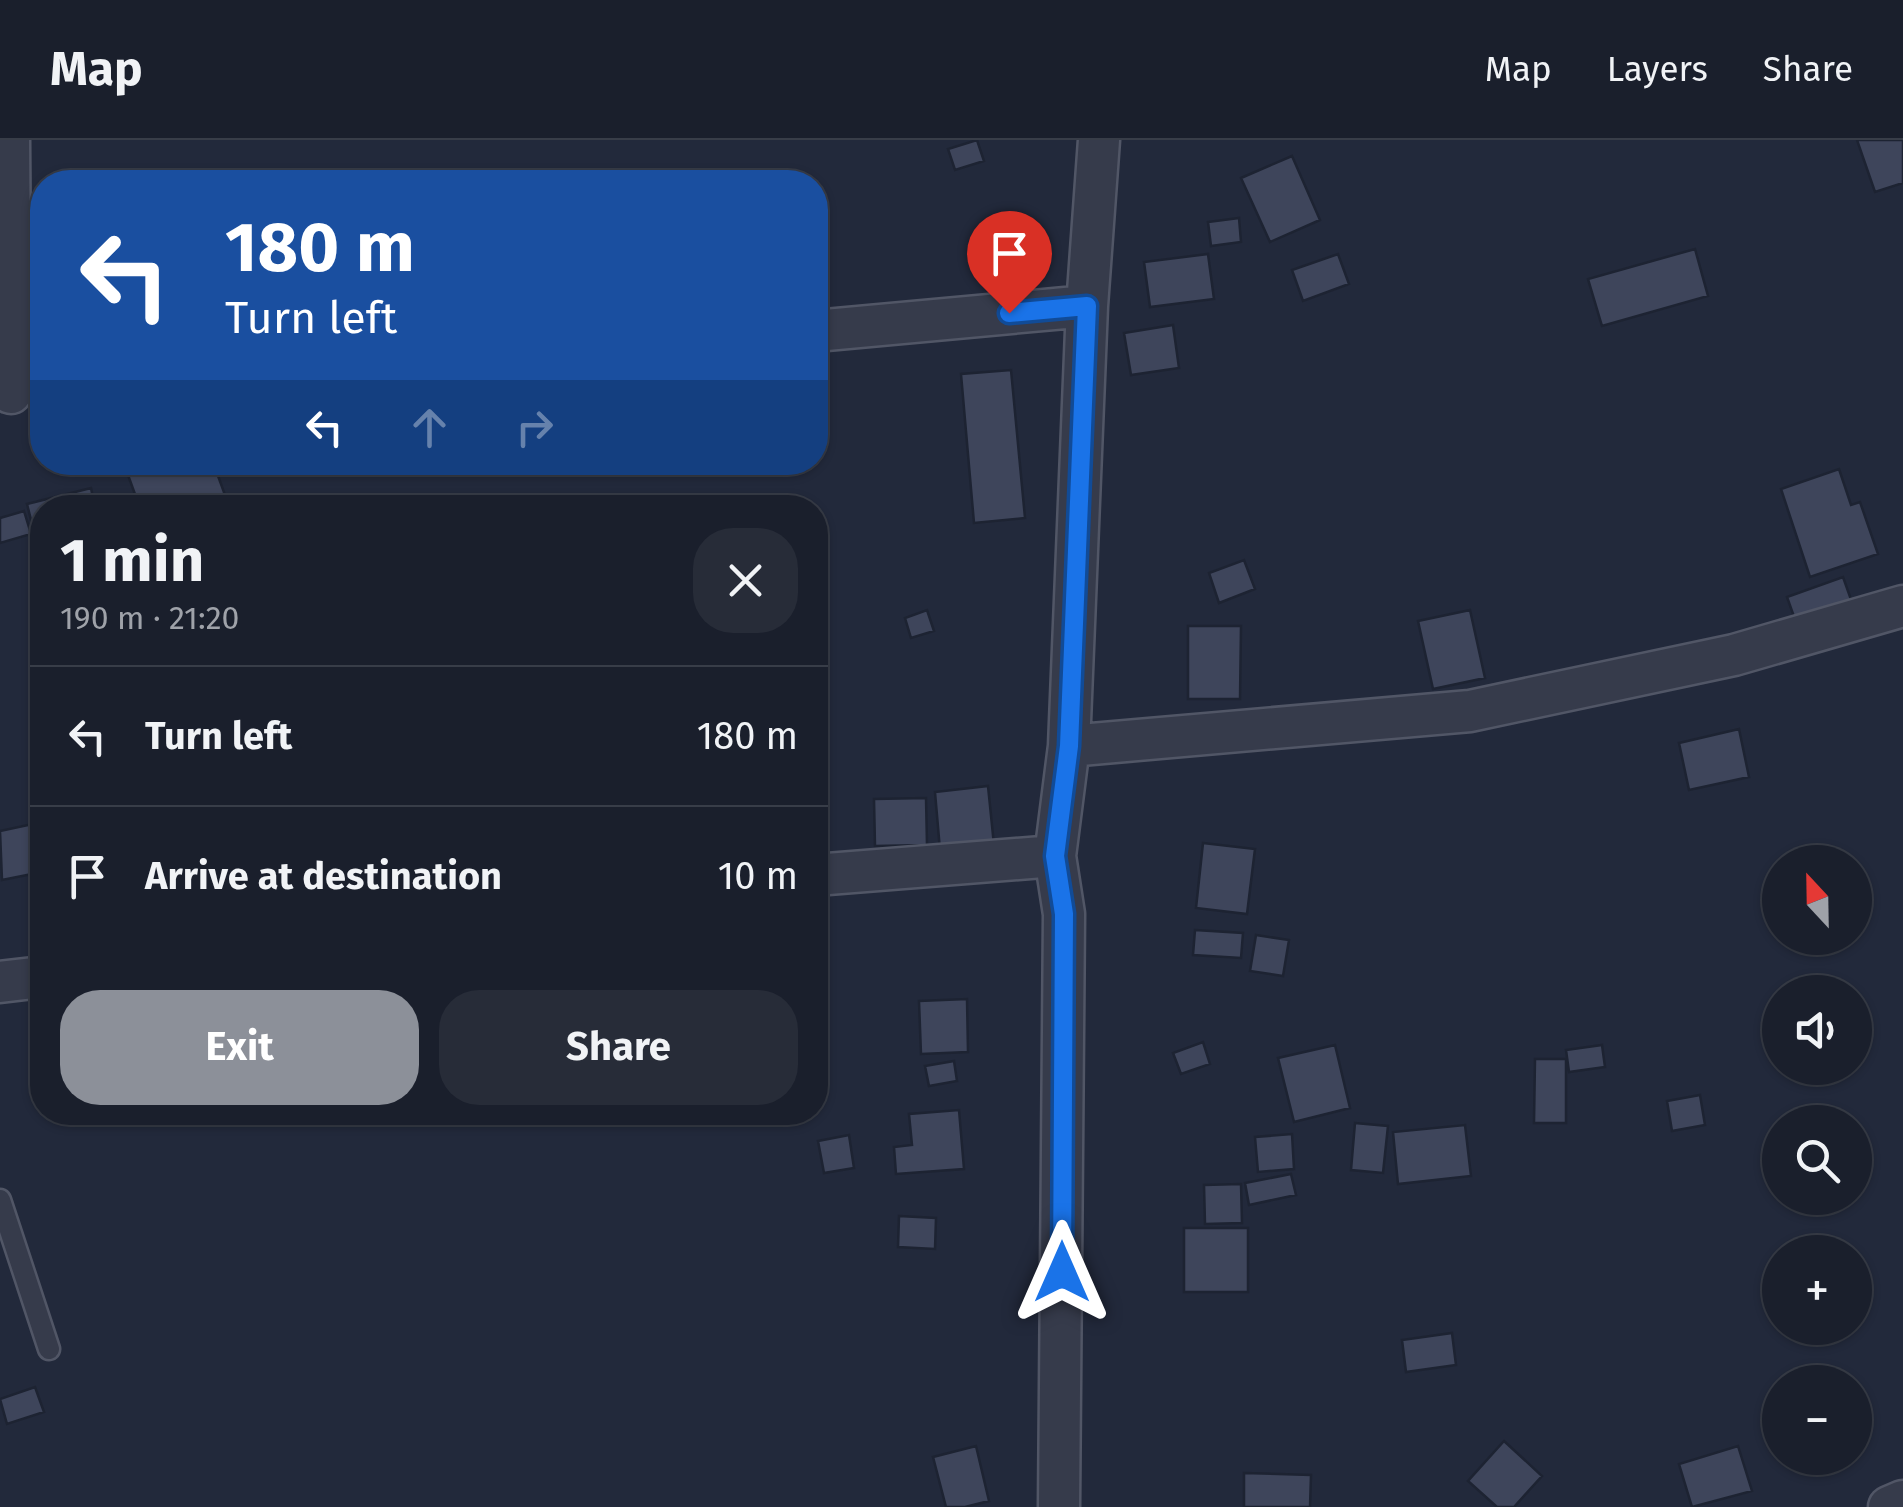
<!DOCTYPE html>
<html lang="en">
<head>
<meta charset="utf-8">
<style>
  :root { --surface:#1a1f2c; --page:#272c38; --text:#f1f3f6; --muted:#9fa2a9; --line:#383d48; --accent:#8c9099 }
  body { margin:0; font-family:"Fira Sans",sans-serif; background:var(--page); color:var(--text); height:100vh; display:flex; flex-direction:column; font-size:38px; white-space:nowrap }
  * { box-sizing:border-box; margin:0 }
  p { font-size:32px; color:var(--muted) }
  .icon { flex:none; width:55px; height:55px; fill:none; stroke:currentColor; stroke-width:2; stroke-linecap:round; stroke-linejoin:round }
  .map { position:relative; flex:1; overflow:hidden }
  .details { position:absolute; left:30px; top:355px; width:798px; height:630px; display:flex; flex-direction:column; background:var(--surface); border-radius:40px; box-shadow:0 2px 8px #0004,0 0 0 2px var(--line) }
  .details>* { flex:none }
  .hud { position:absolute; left:30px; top:30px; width:798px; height:305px; border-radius:40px; box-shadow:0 2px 8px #0004,0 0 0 2px var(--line); background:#1a4fa0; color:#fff; overflow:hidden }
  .needle { width:65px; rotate:338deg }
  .buttons { position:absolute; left:1762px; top:705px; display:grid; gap:20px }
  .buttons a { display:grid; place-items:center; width:110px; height:110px; border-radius:50%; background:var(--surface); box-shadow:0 2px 8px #0004,0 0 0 2px var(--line); font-size:50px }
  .pin { position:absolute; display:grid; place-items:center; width:85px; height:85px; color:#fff; margin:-102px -42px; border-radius:50% 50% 50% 0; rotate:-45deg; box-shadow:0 0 10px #0007 }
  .pin .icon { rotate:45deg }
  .me { position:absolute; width:110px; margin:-55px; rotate:0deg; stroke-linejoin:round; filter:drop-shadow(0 0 8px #0008) }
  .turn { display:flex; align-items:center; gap:35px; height:210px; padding:0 30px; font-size:45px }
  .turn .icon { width:130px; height:130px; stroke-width:2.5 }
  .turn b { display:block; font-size:70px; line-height:85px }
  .lanes { display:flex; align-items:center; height:95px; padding:0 30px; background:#0003; justify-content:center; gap:50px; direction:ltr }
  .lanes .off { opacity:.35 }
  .round { display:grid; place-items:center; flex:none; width:105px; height:105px; border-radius:40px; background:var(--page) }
  .head { display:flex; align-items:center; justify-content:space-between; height:170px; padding:0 30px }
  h1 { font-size:60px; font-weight:700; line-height:75px }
  .cta { display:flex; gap:20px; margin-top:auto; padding:20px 30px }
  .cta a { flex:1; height:115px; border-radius:40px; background:var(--accent); color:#fff; font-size:40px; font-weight:700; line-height:115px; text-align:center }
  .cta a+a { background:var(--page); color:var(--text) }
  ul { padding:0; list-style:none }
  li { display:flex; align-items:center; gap:30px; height:140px; padding:0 30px; border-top:2px solid var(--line) }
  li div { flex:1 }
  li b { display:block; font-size:38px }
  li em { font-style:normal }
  header { display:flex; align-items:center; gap:60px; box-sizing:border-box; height:140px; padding:0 50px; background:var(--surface); border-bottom:2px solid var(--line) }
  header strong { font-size:48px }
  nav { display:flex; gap:55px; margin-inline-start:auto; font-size:35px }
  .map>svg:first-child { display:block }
</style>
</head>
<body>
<header>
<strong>Map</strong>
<nav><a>Map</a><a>Layers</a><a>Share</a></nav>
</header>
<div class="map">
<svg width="1903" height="1367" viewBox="0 0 1903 1367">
  <rect width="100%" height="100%" fill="#22293b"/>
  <path fill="#3e455b" stroke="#1d2332" stroke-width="2.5" d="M977 0 984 21 955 30 948 9Z
    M1857 0H1903V43L1875 52Z
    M1292 16 1320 80 1270 102 1241 38Z
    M1239 78 1241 102 1211 106 1208 82Z
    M1695 109 1708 156 1602 186 1588 139Z
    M1208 114 1214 159 1150 167 1144 122Z
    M1338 114 1349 144 1303 161 1292 130Z
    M1173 185 1179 228 1131 235 1124 193Z
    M1011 230 1025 378 974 383 961 234Z
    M163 322H213L225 355 189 368H140L128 335Z
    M1839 329 1851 365 1860 362 1878 414 1810 437 1781 349Z
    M91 348 95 368H42V394L35 396 27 364Z
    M24 371 31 394 0 403V378Z
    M1244 420 1255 449 1219 463 1209 433Z
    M1843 437 1854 468 1798 488 1787 457Z
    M927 470 934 491 911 498 905 478Z
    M1470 470 1485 538 1433 549 1418 481Z
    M1188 486H1241L1240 559H1188Z
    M1739 589 1749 637 1689 650 1679 603Z
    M988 646 994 705 940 710 935 652Z
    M926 658 927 705 875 706 874 659Z
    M42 682V732L2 740 0 691Z
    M1203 703 1255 709 1247 774 1196 768Z
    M1195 790 1243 793 1241 818 1193 815Z
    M1256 795 1289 800 1283 836 1250 831Z
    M967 859 968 912 921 914 919 861Z
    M1203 902 1210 924 1181 934 1173 913Z
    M1335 905 1350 968 1294 982 1278 918Z
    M1602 905 1605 927 1569 932 1566 910Z
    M1535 919H1566V983H1534Z
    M954 921 957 941 929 946 925 926Z
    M1700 955 1705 985 1672 991 1667 961Z
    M959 970 964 1029 896 1034 894 1007 912 1005 909 974Z
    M1355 983 1388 986 1383 1033 1351 1030Z
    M1465 985 1471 1036 1398 1044 1393 992Z
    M1292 994 1294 1029 1258 1032 1255 997Z
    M849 995 854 1028 824 1033 818 1001Z
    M1291 1034 1296 1055 1249 1065 1245 1043Z
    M1241 1044 1242 1083 1205 1084 1204 1045Z
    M899 1076 936 1078 935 1109 898 1107Z
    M1184 1088H1248V1152H1184Z
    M1452 1193 1456 1225 1406 1232 1402 1200Z
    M35 1247 44 1272 7 1284 0 1259Z
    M1504 1301 1542 1336 1514 1367H1497L1468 1341Z
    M976 1306 989 1361 965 1367H946L933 1317Z
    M1738 1306 1752 1351 1692 1367 1679 1324Z
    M1244 1333 1311 1335 1310 1367H1244Z"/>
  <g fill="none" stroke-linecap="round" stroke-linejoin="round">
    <defs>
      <path id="lane" d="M0 1060 49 1209"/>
      <path id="street" d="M9 0 11 253
        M815 191 1087 166
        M1069 606 1470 571 1734 515 1903 466
        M815 735 1055 716
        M0 842 42 837
        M1059 1367 1064 774 1055 716 1069 606 1087 166 1099 0
        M1889 1367 1903 1361"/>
    </defs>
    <use href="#lane" stroke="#515666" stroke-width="25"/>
    <use href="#street" stroke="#515666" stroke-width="45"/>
    <use href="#lane" stroke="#363b4b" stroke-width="20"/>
    <use href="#street" stroke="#363b4b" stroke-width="40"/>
  </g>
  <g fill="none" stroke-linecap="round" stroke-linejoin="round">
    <defs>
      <path id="route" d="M1009 173 1087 166 1069 606 1055 716 1064 774 1062 1132"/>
    </defs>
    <use href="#route" stroke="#114b97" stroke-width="25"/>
    <use href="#route" stroke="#1a73e8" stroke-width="18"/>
  </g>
</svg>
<div class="buttons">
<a><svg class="needle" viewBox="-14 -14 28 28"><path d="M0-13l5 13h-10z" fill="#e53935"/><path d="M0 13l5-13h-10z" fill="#9fa2a9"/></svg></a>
<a><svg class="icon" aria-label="sound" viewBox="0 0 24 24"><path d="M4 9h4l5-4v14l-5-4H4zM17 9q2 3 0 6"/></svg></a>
<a><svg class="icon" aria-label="search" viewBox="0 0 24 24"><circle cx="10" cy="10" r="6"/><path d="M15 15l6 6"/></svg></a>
<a>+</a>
<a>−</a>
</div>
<div class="pin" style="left:1009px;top:173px;background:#d93025"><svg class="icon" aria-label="arrive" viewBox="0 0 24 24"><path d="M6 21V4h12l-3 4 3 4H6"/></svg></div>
<svg class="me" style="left:1062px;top:1132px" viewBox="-20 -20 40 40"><path d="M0-17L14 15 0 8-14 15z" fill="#1a73e8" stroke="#fff" stroke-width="4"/></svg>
<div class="hud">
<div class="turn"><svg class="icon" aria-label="left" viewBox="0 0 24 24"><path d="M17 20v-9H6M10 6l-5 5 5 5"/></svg><div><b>180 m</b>Turn left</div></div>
<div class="lanes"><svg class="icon" aria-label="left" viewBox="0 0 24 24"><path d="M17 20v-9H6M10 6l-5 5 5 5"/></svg><svg class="icon off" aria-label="ahead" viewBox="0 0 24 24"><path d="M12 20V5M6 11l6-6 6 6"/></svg><svg class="icon off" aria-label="right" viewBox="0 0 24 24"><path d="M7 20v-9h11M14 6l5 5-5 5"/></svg></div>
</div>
<section class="details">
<div class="head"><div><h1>1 min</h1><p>190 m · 21:20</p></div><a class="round"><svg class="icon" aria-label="close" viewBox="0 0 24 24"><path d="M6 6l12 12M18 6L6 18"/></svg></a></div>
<ul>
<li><svg class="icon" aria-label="left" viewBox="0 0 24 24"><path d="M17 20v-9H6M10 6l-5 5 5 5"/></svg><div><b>Turn left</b></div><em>180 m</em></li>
<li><svg class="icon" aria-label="arrive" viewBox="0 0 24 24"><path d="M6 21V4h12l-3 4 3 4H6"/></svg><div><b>Arrive at destination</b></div><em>10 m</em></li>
</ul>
<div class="cta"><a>Exit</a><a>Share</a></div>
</section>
</div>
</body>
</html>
